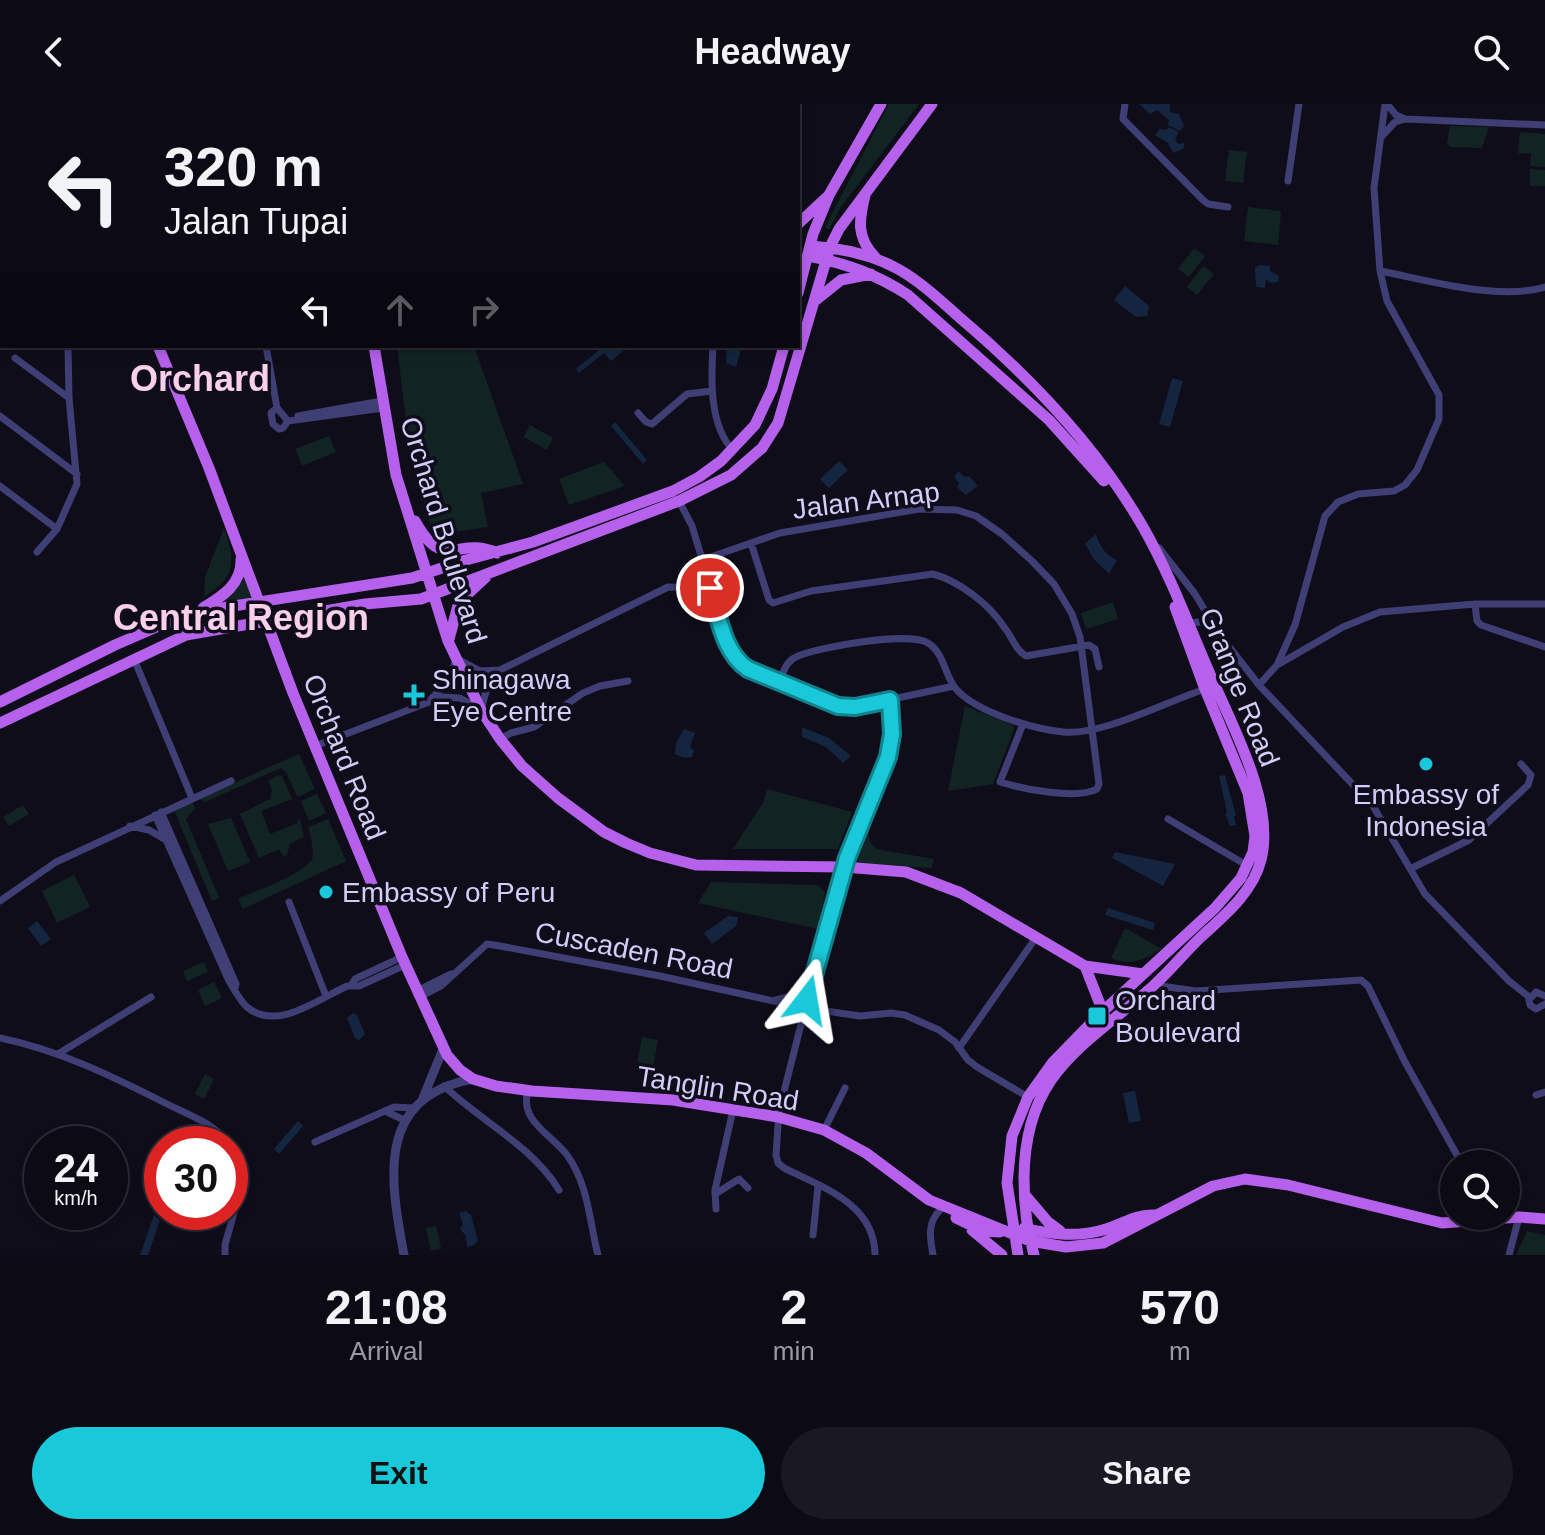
<!DOCTYPE html>
<html lang="en">
<head>
<meta charset="utf-8">
<style>
  :root { --surface:#0c0a14; --page:#1a1822; --text:#f1f3f6; --muted:#9a9aa0; --line:#2c2b34; --accent:#1ac9d9 }
  body { margin:0; font-family:Helvetica,sans-serif; background:var(--page); color:var(--text); height:100vh; display:flex; flex-direction:column; font-size:30px; white-space:nowrap }
  * { box-sizing:border-box; margin:0 }
  p { font-size:26px; color:var(--muted) }
  .icon { flex:none; width:44px; height:44px; fill:none; stroke:currentColor; stroke-width:2; stroke-linecap:round; stroke-linejoin:round }
  .map { position:relative; height:1151px; overflow:hidden }
  .panel { display:flex; flex-direction:column; background:var(--surface); flex:1 }
  .panel>* { flex:none }
  .banner { position:absolute; left:0px; top:0px; width:800px; height:244px; box-shadow:0 4px 12px #0003,0 0 0 2px var(--line); background:#0c0a14; color:var(--text); overflow:hidden }
  .fabs { position:absolute; left:1440px; top:1046px; display:grid; gap:16px }
  .fabs a { display:grid; place-items:center; width:80px; height:80px; border-radius:50%; background:var(--surface); box-shadow:0 4px 12px #0003,0 0 0 2px var(--line); font-size:40px }
  .speed { position:absolute; left:24px; top:1022px; display:flex; gap:16px; font-size:40px; font-weight:700; text-align:center }
  .speed>* { display:grid; place-content:center; width:104px; height:104px; border-radius:50%; background:var(--surface); box-shadow:0 4px 12px #0003,0 0 0 2px var(--line); line-height:1 }
  .speed small { font-size:20px; font-weight:400 }
  .speed .limit { border:12px solid #d22; background:#fff; color:#111 }
  .pin { position:absolute; display:grid; place-items:center; width:68px; height:68px; color:#fff; margin:-34px; border:4px solid #fff; border-radius:50%; box-shadow:0 2px 8px #0007 }
  .me { position:absolute; width:88px; margin:-44px; rotate:14deg; stroke-linejoin:round; filter:drop-shadow(0 0 6px #0008) }
  .turn { display:flex; align-items:center; gap:28px; height:168px; padding:0 32px; font-size:36px }
  .turn .icon { width:104px; height:104px; stroke-width:2.5 }
  .turn b { display:block; font-size:56px; line-height:68px }
  .lanes { display:flex; align-items:center; height:76px; padding:0 32px; background:#0003; justify-content:center; gap:40px; direction:ltr }
  .lanes .off { opacity:.35 }
  .eta { display:flex; justify-content:space-evenly; align-items:center; height:136px; text-align:center }
  .eta b { font-size:48px; font-weight:800; line-height:56px }
  .primary-button { display:flex; gap:16px; margin-top:auto; padding:16px 32px }
  .primary-button a { flex:1; height:92px; border-radius:48px; background:var(--accent); color:#111; font-size:32px; font-weight:800; line-height:92px; text-align:center }
  .primary-button a+a { background:var(--page); color:var(--text) }
  header { display:flex; justify-content:space-between; align-items:center; height:104px; padding:0 32px; background:var(--surface); font-size:36px; font-weight:800 }
  .map>svg:first-child { display:block }
</style>
</head>
<body>
<header><svg class="icon" aria-label="back" viewBox="0 0 24 24"><path d="M15 5l-7 7 7 7"/></svg>Headway<svg class="icon" aria-label="search" viewBox="0 0 24 24"><circle cx="10" cy="10" r="6"/><path d="M15 15l6 6"/></svg></header>
<div class="map">
<svg width="1545" height="1151" viewBox="0 0 1545 1151">
  <rect width="100%" height="100%" fill="#100d1b"/>
  <path fill="#112423" d="M889 0H919L841 103 829 126 825 123Z
    M1450 22 1489 23 1482 44 1451 43 1447 39Z
    M1520 28 1545 30V63L1530 62 1531 50 1518 49Z
    M1229 46 1247 48 1243 79 1225 77Z
    M1530 65 1545 66V82H1530Z
    M1248 103 1281 107 1278 141 1244 137Z
    M1194 144 1205 152 1189 173 1178 165Z
    M1203 162 1214 170 1197 191 1187 183Z
    M397 242H474L523 380 481 389 488 423 438 430 431 423 410 349Z
    M530 321 553 334 547 346 524 333Z
    M329 332 336 348 302 362 295 345Z
    M604 358 625 382 569 401 559 375Z
    M224 424C236 458 236 473 204 493L205 473Z
    M241 465 260 499 196 509 221 493Z
    M1113 498 1118 515 1086 525 1081 509Z
    M965 602 1013 621 1014 625 993 680 948 687Z
    M299 650 315 685 300 692H297L286 668 281 664 205 698 199 694Z
    M278 671 282 672 292 695 261 707 270 730 298 719 297 716 300 715 304 733 290 740 287 751 283 752 279 745 259 754 240 710 270 695 272 686 268 677Z
    M767 685 852 708 838 745H733L764 697Z
    M317 690 326 709 309 717 301 697Z
    M192 697 195 704 186 715 219 794 212 797 174 706Z
    M23 701 29 710 9 722 3 713Z
    M231 714 250 758 228 767 208 720Z
    M328 715 346 757 243 805 238 795C257 786 301 772 312 755 315 749 310 730 308 723Z
    M868 725 870 738 876 745 934 755 931 764 857 759Z
    M74 771 90 803 57 819 42 787Z
    M711 778 818 781 825 788 818 825 698 799Z
    M1125 824 1162 845C1143 855 1133 863 1111 854Z
    M204 858 208 868 187 877 183 867Z
    M214 878 222 894 205 902 198 886Z
    M642 933 658 936 652 969 636 966Z
    M205 970 214 975 204 995 195 990Z
    M43 1035 53 1040H42V1076L31 1070 29 1065Z
    M436 1122 441 1144 431 1147 426 1124Z
    M1527 1127 1545 1131V1151H1516Z"/>
  <path fill="#13253f" d="M1139 0H1170V8L1179 10 1184 22 1180 27 1168 21 1169 16 1157 6 1150 10Z
    M1168 23 1179 28 1175 35 1178 40 1185 39 1183 45 1173 49 1168 39 1155 31 1160 25 1167 26Z
    M1259 161 1270 162V167L1279 172 1278 178 1270 179 1266 175 1265 184 1256 183 1255 164Z
    M1125 182 1149 202 1147 212 1136 213 1114 196Z
    M604 242H629L611 257 604 249 579 269 576 265Z
    M727 242H742L736 263 726 259Z
    M1172 274 1183 277 1170 323 1159 320Z
    M615 318 647 356 643 360 611 322Z
    M839 357 848 366 829 384 820 375Z
    M958 367 965 373 969 372 978 382 966 391 957 383 959 379 954 373Z
    M1096 430C1100 442 1105 451 1117 456L1109 470 1094 455 1085 440Z
    M802 623 829 634 851 652 843 659 826 643 802 633Z
    M684 625 695 629 690 643 694 647 692 653 685 654 675 650 676 639Z
    M1225 671 1236 712 1234 713 1236 721 1230 722 1225 710 1227 709 1219 672Z
    M1115 748 1175 760 1163 782 1112 754Z
    M1108 804 1155 819 1153 826 1105 811Z
    M728 812 738 813 736 822 712 840 704 829Z
    M37 817 51 835 41 842 28 824Z
    M353 909 357 911 365 930 359 936 355 934 347 914Z
    M1135 987 1141 1017 1129 1019 1123 989Z
    M298 1017 303 1022 279 1050 274 1045Z
    M110 1057 125 1064 110 1096Z
    M466 1107 471 1111 478 1137 474 1141 467 1143 466 1132 460 1125 463 1120 459 1109Z
    M154 1111 160 1116 148 1151H140Z"/>
  <g fill="none" stroke-linecap="round" stroke-linejoin="round">
    <path stroke="#3f3e75" stroke-width="7" d="M225 0 226 2
      M1125 0 1123 15 1203 96 1208 100 1228 103
      M1387 0 1396 11 1405 15
      M729 2 730 0
      M1382 32 1395 18 1405 15 1545 21
      M1288 77 1299 0
      M1380 167C1428 176 1497 197 1545 183
      M0 169 2 168
      M266 242 277 304 288 317 383 304
      M713 242C711 273 709 322 733 346
      M15 254 69 294
      M277 304 271 309 273 320 279 325 283 324 288 317
      M638 309 646 318 652 320 687 290 712 287
      M0 312 77 370
      M298 312 382 297
      M0 382 57 425
      M679 397 692 422 728 541 740 560 838 602 855 603 954 582
      M751 439 769 496 773 499 811 487 933 470C959 477 989 500 1004 523 1011 531 1014 542 1022 549L1026 552 1089 541 1095 545 1099 563
      M1159 444 1195 490 1219 530 1259 581 1373 702 1425 790 1509 877 1529 893
      M37 448 57 425 77 380 69 294 68 242
      M702 456 780 429 919 405 957 406 976 412 1002 430 1032 457 1054 480 1072 510 1080 533 1099 680 1097 685C1077 696 1023 685 1000 678L1023 620
      M1475 500 1477 517 1481 521 1545 543
      M1189 519 1200 518 1214 526
      M134 555 192 694
      M1279 560 1343 523 1380 508 1475 500H1545
      M779 577C784 568 786 557 796 553 817 543 909 527 928 539 945 550 944 571 956 585 976 608 1033 625 1063 628 1103 632 1167 597 1208 584
      M1259 581 1277 561 1295 521 1325 412 1338 398 1358 390 1394 387 1405 381 1417 366 1439 315V291L1387 197 1380 167 1374 84 1385 0
      M430 596 450 576 456 554 480 567 500 566 668 483 710 484
      M500 635 511 629 534 623 583 589 600 582 628 577
      M315 642 442 593 460 594 481 606 487 584 499 567
      M161 708 236 880 235 884
      M155 711 229 877C234 885 240 897 247 903 276 928 319 895 347 882H359L405 861
      M1168 715 1248 762
      M130 722 149 726 166 736
      M1410 765 1469 736 1528 681 1531 671 1521 660
      M0 797 56 758 231 677
      M289 798 326 892
      M352 880 355 875 402 853
      M1154 881 1196 887 1361 876 1368 882 1405 958 1462 1060
      M417 887 451 870
      M1545 892 1536 888 1529 896 1530 901 1536 905 1545 900
      M420 893 441 882 487 840 500 842 660 872 805 904 860 912 891 909 905 911 939 926 955 938 968 956 977 963 1028 993
      M776 896 791 892 811 881
      M0 934C59 946 114 973 167 1000 189 1011 214 1019 229 1040
      M959 944 1037 832
      M58 950 151 893
      M444 982C481 1017 532 1042 559 1086
      M528 987C519 1017 551 1030 567 1051 589 1082 589 1116 598 1151
      M1536 991 1545 988
      M385 1007 404 1016
      M824 1026 845 984
      M315 1038 394 1003 413 1004
      M715 1090 739 1075 748 1084
      M716 1105 715 1086 733 1006
      M813 1131 818 1082
      M225 1151V1141C233 1109 250 1072 230 1041
      M875 1151C875 1100 822 1083 784 1064L778 1059 776 1051 779 1007 822 838 847 754 888 653 892 630 890 596
      M933 1151C930 1134 927 1119 940 1106
      M1509 1151 1519 1113"/>
    <path stroke="#3f3e75" stroke-width="9" d="M423 994 443 945
      M404 1151C390 1076 375 993 473 975"/>
    <path stroke="#7070ee" stroke-width="10" d="M543 0 545 2
      M557 0 560 2
      M108 2 110 0
      M0 69 2 68"/>
    <path stroke="#b661ec" stroke-width="11" d="M63 0V2
      M350 0V2
      M865 91C859 116 856 133 875 153
      M798 120 827 93
      M810 142C841 144 871 150 898 165 921 178 940 196 959 213 1030 273 1097 343 1143 423 1171 472 1190 525 1213 577 1235 627 1275 701 1261 756 1253 788 1225 811 1202 832 1185 848 1170 867 1152 883 1081 945 1025 969 1024 1074 1024 1099 1027 1127 1034 1151
      M808 152C845 159 876 170 908 191L1049 316 1104 377
      M798 189 813 130 829 91 881 0
      M816 196 841 176 871 170
      M158 242 209 364 293 589 402 853 447 951 460 966 473 975 496 982 532 987 673 996 778 1013 824 1026 866 1049 929 1096 1030 1137 1066 1143 1103 1139 1213 1082 1245 1075 1288 1081 1442 1119 1519 1113 1545 1115
      M374 242 396 371 448 537 481 606 500 635 522 662 558 694 604 728 626 739 650 749 696 761 844 763 906 768 961 789 1085 862 1143 870
      M415 417C444 470 457 431 497 449
      M203 504C223 492 242 480 241 455
      M449 535 459 498 486 473
      M0 598 115 541 175 515 227 503 412 474 466 456 533 438 673 387 699 373 721 357 755 321 772 285 784 242
      M0 619 186 531 365 500 421 495 679 397 731 371 762 344 778 319 830 143 839 125 932 0
      M1085 862 1105 913
      M1025 1091 1048 1118 1060 1127
      M956 1114 983 1127 1000 1128
      M1024 1124C1047 1130 1076 1133 1099 1127 1118 1123 1134 1110 1153 1111
      M972 1126 1002 1151
      M1018 1151 1007 1079 1012 1032 1028 993 1053 958 1101 909 1215 804 1241 774 1253 748 1255 732 1248 689 1205 585 1175 503"/>
  </g>
  <g fill="none" stroke-linecap="round" stroke-linejoin="round">
    <defs>
      <path id="route" d="M710 484C718 510 723 549 748 565L838 602 855 603 890 596 892 630 888 653 847 754 807 896"/>
    </defs>
    <use href="#route" stroke="#11838d" stroke-width="20"/>
    <use href="#route" stroke="#1ac9d9" stroke-width="14"/>
  </g>
  <g fill="#1ac9d9" stroke="#100d1b" stroke-width="3">
    <path d="M410 579h8v8h8v8h-8v8h-8v-8h-8v-8h8z"/>
    <circle cx="1426" cy="660" r="8"/>
    <circle cx="326" cy="788" r="8"/>
    <rect x="1087" y="902" width="20" height="20" rx="4"/>
  </g>
  <g text-anchor="middle" stroke-width="7" stroke-linejoin="round" paint-order="stroke">
    <g font-size="28" fill="#d2cdf9" stroke="#100d1b">
      <text transform="translate(866 396) rotate(-7)" y="10">Jalan Arnap</text>
      <text transform="translate(444 426) rotate(73)" y="10">Orchard Boulevard</text>
      <text transform="translate(1240 583) rotate(68)" y="10">Grange Road</text>
      <text transform="translate(345 653) rotate(68)" y="10">Orchard Road</text>
      <text transform="translate(634 846) rotate(11)" y="10">Cuscaden Road</text>
      <text transform="translate(718 984) rotate(9)" y="10">Tanglin Road</text>
    </g>
    <g font-size="28" fill="#d2cdf9" stroke="#100d1b" text-anchor="start">
      <text x="432" y="585">Shinagawa<tspan x="432" dy="32">Eye Centre</tspan></text>
      <text x="1426" y="700" text-anchor="middle">Embassy of<tspan x="1426" dy="32">Indonesia</tspan></text>
      <text x="342" y="798">Embassy of Peru</text>
      <text x="1115" y="906">Orchard<tspan x="1115" dy="32">Boulevard</tspan></text>
    </g>
    <g font-size="36" font-weight="bold" fill="#f9cfeb" stroke="#100d1b">
      <text x="200" y="287">Orchard</text>
      <text x="241" y="526">Central Region</text>
    </g>
  </g>
</svg>
<div class="fabs">
<a><svg class="icon" aria-label="search" viewBox="0 0 24 24"><circle cx="10" cy="10" r="6"/><path d="M15 15l6 6"/></svg></a>
</div>
<div class="speed"><div>24<small>km/h</small></div><div class="limit">30</div></div>
<div class="pin" style="left:710px;top:484px;background:#d93025"><svg class="icon" aria-label="arrive" viewBox="0 0 24 24"><path d="M6 21V4h12l-3 4 3 4H6"/></svg></div>
<svg class="me" style="left:807px;top:896px" viewBox="-20 -20 40 40"><path d="M0-17L14 15 0 8-14 15z" fill="#1ac9d9" stroke="#fff" stroke-width="4"/></svg>
<div class="banner">
<div class="turn"><svg class="icon" aria-label="left" viewBox="0 0 24 24"><path d="M17 20v-9H6M10 6l-5 5 5 5"/></svg><div><b>320 m</b>Jalan Tupai</div></div>
<div class="lanes"><svg class="icon" aria-label="left" viewBox="0 0 24 24"><path d="M17 20v-9H6M10 6l-5 5 5 5"/></svg><svg class="icon off" aria-label="ahead" viewBox="0 0 24 24"><path d="M12 20V5M6 11l6-6 6 6"/></svg><svg class="icon off" aria-label="right" viewBox="0 0 24 24"><path d="M7 20v-9h11M14 6l5 5-5 5"/></svg></div>
</div>
</div>
<section class="panel">
<div class="eta">
<div><b>21:08</b><p>Arrival</p></div>
<div><b>2</b><p>min</p></div>
<div><b>570</b><p>m</p></div>
</div>
<div class="primary-button"><a>Exit</a><a>Share</a></div>
</section>
</body>
</html>
